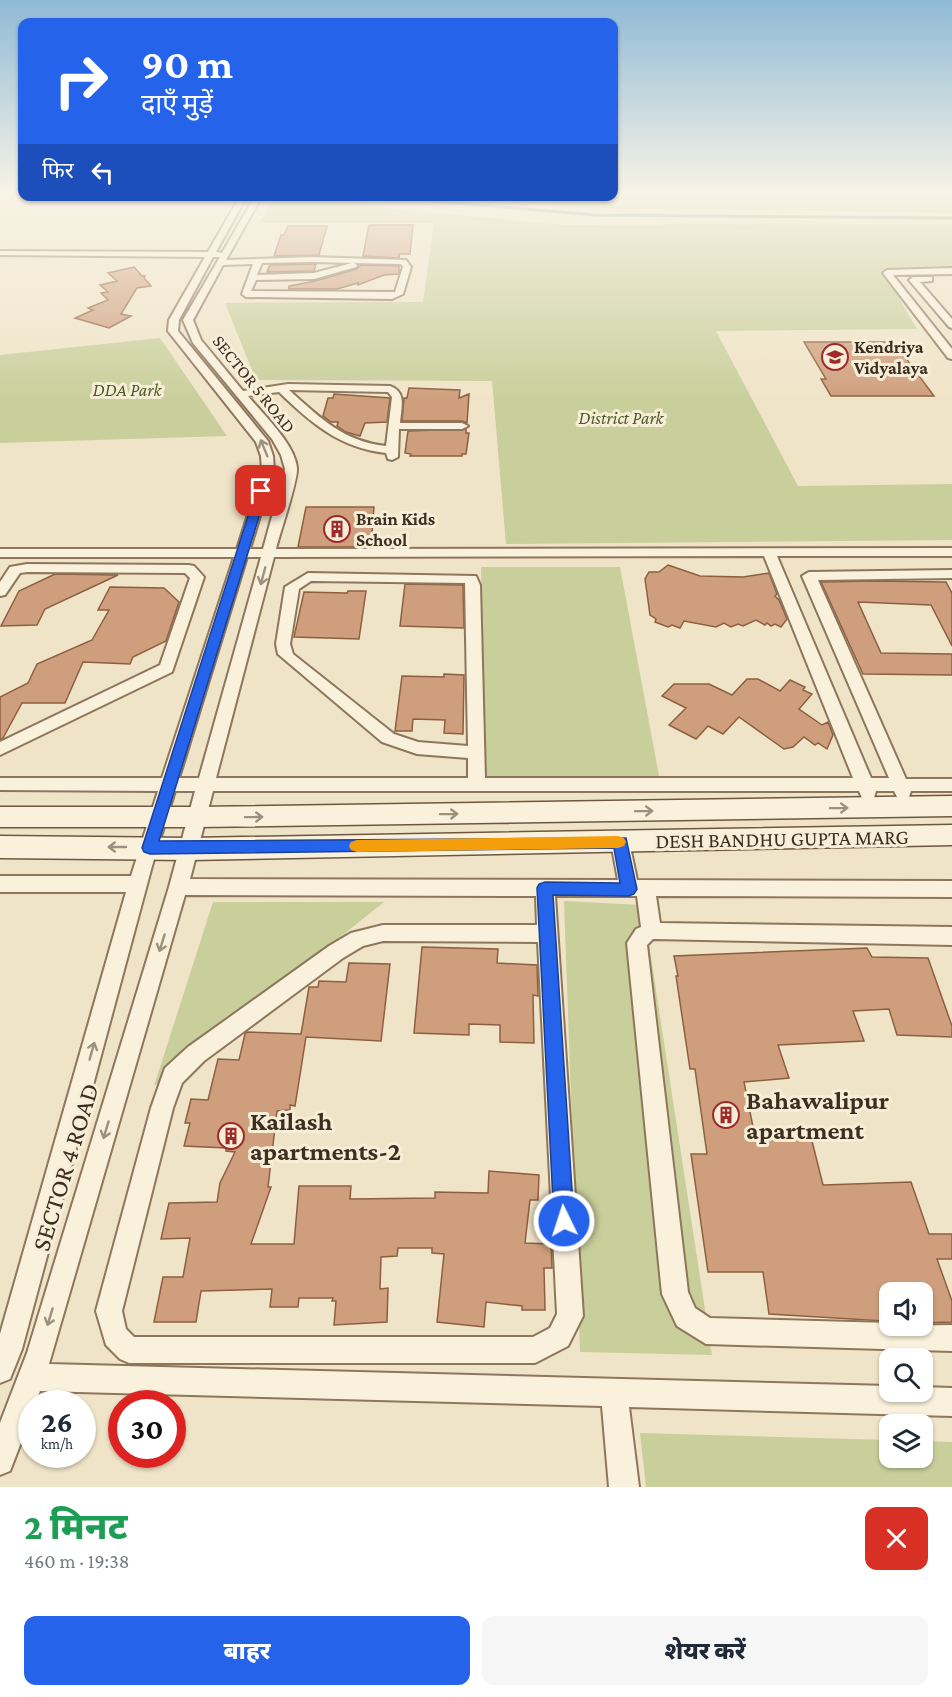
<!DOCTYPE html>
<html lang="hi">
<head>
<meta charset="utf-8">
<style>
  :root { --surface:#fff; --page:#f6f6f7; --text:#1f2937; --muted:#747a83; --accent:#2563eb }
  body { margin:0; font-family:"Crimson Pro","Noto Sans Devanagari",serif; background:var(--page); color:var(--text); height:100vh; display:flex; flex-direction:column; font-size:22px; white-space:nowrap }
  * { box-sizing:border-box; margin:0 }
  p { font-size:20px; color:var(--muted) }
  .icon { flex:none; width:33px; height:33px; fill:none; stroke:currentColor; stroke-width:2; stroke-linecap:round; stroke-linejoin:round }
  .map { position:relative; height:1487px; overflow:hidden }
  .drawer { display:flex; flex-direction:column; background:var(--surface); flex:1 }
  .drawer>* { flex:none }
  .hud { position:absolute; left:18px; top:18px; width:600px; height:183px; border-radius:12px; box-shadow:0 2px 4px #0004; background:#2563eb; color:#fff; overflow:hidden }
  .fabs { position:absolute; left:879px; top:1282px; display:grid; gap:12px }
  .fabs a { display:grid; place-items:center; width:54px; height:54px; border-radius:12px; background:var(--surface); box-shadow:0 2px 4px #0004; font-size:30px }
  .speed { position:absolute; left:18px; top:1390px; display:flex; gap:12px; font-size:30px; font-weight:700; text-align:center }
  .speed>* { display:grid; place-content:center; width:78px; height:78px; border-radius:50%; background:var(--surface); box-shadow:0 2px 4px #0004; line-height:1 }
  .speed small { font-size:15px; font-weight:400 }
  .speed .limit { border:9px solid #d22; background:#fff; color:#111 }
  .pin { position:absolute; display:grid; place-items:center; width:51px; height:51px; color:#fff; margin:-26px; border-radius:12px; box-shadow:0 3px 9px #0006 }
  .me { position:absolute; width:66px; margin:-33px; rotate:356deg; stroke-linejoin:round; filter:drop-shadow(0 0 4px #0008) }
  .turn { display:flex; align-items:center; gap:21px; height:126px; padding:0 24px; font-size:27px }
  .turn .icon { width:78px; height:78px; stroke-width:2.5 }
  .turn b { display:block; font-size:42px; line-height:51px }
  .then { display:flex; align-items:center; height:57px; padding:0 24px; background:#0003; gap:12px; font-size:22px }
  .round { display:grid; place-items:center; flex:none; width:63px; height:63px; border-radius:12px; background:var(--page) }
  .headline { display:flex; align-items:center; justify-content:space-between; height:102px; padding:0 24px }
  h1 { font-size:36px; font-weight:800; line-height:45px; color:#1e9e55 }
  .primary-button { display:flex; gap:12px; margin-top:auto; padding:12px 24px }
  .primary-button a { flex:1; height:69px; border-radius:12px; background:var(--accent); color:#fff; font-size:24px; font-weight:800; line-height:69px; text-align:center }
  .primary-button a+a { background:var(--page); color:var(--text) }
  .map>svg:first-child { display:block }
</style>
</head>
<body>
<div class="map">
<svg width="952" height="1487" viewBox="0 0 952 1487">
  <rect width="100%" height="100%" fill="#f0e4c8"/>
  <path fill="#c9cf9b" d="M614 192H952V213L587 208 454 197 614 196Z
    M275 197 561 225 952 224V270L883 271 917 329 716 331 798 486 952 484V540L506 544 492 381 256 380 225 303 423 302 434 223H259Z
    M160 338 227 436 0 443V355Z
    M481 567H620L660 781H484Z
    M564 901 643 905 712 1355 580 1352Z
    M213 902H384L154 1086Z
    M640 1433 889 1440 890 1458H922L923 1441 952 1442V1487H646Z"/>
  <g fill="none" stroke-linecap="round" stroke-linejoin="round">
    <path stroke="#6f938a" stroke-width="3" d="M374 196 595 215 952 218"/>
  </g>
  <path fill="#cf9f7d" stroke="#8d5f41" stroke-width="1.5" d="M369 225H413L410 254H399V258L363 256Z
    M288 226H327L319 255 274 256 281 235H284Z
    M316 264 314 271 267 272 270 265Z
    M361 265 399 266V274L384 275 358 285V283L337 289H289V286L315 281 357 269Z
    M134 267 142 276H145L144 278 151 286 137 288 121 314 131 316 109 328 75 318 93 310 88 308 108 300 101 293 108 292 100 285 117 281 108 273Z
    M804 342H894L934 396H831L821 379H826Z
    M409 388 460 390 459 398 469 394 467 423 462 421H402L404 398H407Z
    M334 394 390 398 387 422 365 423 360 436 346 432 337 426 338 422H331L323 416 328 398H333Z
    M466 429V433H469L466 454H462V456H410L411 454 405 453 408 431Z
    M306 507H374L371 547H298Z
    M668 565 700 576 743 577 769 573 777 594 775 596 779 600 787 619 781 627 775 624 771 626 767 623 765 625 756 620 743 626 738 624 731 627 724 623 716 627 684 621 680 628 672 625 668 627 655 622 656 619 650 615 645 579 649 572H659Z
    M55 574 118 575 45 609 37 625 1 626 19 591Z
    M875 581 946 582 952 593V646L931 605 858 602 881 653 952 654V675L863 674 821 582Z
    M405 584 463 585 464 628 400 626Z
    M110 587 164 588 179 602 166 641 133 657 130 664 83 662 65 703H22L3 738 0 740V697L28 683 37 664 92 640 109 610H98Z
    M348 591H366L359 639 294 637 304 592 347 593Z
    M444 674 464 675 463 734 444 733 445 720 413 719 412 731H395L402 676 444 677Z
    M747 679H758L780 691 790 680 805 687 803 690 812 694 799 709 822 725 828 722 833 735 827 749 818 743 815 745 804 737 793 747 784 749 739 717 723 734 708 726 696 739 669 725 686 708 662 696 674 684H709L732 695Z
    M422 947 498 949 497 963 537 965 538 996 533 995 534 1043 500 1042V1025L469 1024V1035L414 1033Z
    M867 948 872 957 928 958 952 1026V1037L897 1035 889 1009 853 1011 864 1041 778 1045 789 1078 744 1082 755 1137H811L823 1185 911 1182 929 1234H952V1259H937L952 1301V1322L922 1323V1293H890V1311L881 1312 884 1321 769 1314 763 1272H708L691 1154H707L695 1069H690L676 976H678L674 956Z
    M349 963 390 964 381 1041 306 1037 295 1106 290 1105V1110L277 1111 268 1187H271L251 1244H294L299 1186H351L350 1199 435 1198V1192L488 1193 489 1171 539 1175 538 1200H530L525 1243 551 1244 552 1268H544L545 1310H522V1306L486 1302 484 1327 437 1322 444 1254 432 1253V1248H398L397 1256 381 1257 380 1289 388 1288 387 1322 334 1325 336 1301H332L333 1298H299L298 1307H270L272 1289 201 1291 196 1322H154L163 1277H183L190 1238 161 1239 169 1203 217 1202 220 1183 235 1152 226 1151V1148L184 1146 190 1123H185L191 1099 208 1100 218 1059 239 1060 245 1034 247 1032 301 1034 309 987H318L319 981 346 982Z"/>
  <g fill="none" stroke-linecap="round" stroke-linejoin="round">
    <defs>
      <path id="street" d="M240 196H247L216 252 222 253 255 196H262L226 260 312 257 406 260 411 267 403 294 392 299 246 297 242 294 253 264 223 265 193 320 201 340 243 391 288 384 390 386C407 392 401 408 400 423H462L468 426 462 429H399L398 457 392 460 388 459 386 453C340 448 311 423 279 392L248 396C263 414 295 444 297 468 298 481 280 532 276 549L952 548V556H777L871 778H889L802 576 809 572 952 570V578L818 580 906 779H952V791H911L909 797 903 799 897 797 894 791H876L874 798 868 800 862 798 859 791H213L190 879 618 880 611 842 614 837 620 835 626 837 629 842 637 880 952 881V897L656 896 660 923 952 927V945L653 939 647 945 688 1292 695 1308 710 1318 890 1323V1326L952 1325V1351L706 1344 677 1326 662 1294 627 943 636 929 641 927 637 896H555L583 1316 568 1346 535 1363H129L120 1359 106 1345 96 1311 151 1108 165 1068 188 1047 329 946 351 933 383 925H537L536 896 185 895 49 1364 890 1386V1392H922V1387L952 1388V1416L629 1407 639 1487H609L602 1406 40 1391 35 1404H32V1414L10 1471 0 1475V1423L27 1353 169 887 195 791H175L152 866 22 1349 10 1379 0 1383V1334L126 892H0V876H131L158 791 0 790V778H162L234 557H0V549H237L262 470 261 456 256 442 168 331 169 320 205 257 0 255V251L208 252ZM213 257H220L183 320 193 343 272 439 281 455 285 469 263 549H250L274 470 273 456 268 441 178 331 179 320ZM312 262 352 263 314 273 257 275 262 263ZM354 263 401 264 403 267 395 292 251 291 256 280 314 279 356 267 357 265ZM289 390 388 392 392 397 386 446C344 442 319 417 289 390ZM764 556 853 778H485L480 585 476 576 308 573 285 587 276 644 278 654 382 742 417 754 468 758V778H216L274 557ZM247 557H261L199 778H179ZM311 581 465 583 468 746 418 742 394 734 293 654 290 644 299 589ZM383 941 538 942 557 1314 550 1328 533 1337H134L126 1329 122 1311 173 1108 182 1083 204 1061 343 958 363 946Z
        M952 268V274L893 275 952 349V359L948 358 883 273 887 270Z
        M932 277V281L920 282 952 319V328L949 327 909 280 913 277Z
        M27 564 189 565 194 566 204 577 172 672 0 755V742L160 665 190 578 185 573 27 572 20 573 5 595 0 596V582L10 567Z"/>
      <path id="secondary" d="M952 796V816L196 827H0V807H196Z
        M952 825V845L190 860 0 858V836L190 838Z"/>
    </defs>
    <use href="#street" stroke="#8d765c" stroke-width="4"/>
    <use href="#secondary" stroke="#6f573f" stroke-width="3"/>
    <use href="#street" fill="#faf1dc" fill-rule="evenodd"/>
    <use href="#secondary" fill="#faf1dc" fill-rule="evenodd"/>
  </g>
  <defs><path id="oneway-shaft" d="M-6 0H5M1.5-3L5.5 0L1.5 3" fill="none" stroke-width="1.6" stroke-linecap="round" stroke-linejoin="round" transform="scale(1.5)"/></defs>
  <g stroke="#9c907e">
    <use href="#oneway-shaft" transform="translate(264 448) rotate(-112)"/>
    <use href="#oneway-shaft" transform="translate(263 576) rotate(105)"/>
    <use href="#oneway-shaft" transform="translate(839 808) rotate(-1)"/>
    <use href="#oneway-shaft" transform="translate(644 811) rotate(-1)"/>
    <use href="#oneway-shaft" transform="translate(449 814) rotate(-1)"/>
    <use href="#oneway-shaft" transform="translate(254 817) rotate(-1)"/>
    <use href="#oneway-shaft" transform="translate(117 847) rotate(-180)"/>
    <use href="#oneway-shaft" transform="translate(162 943) rotate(107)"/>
    <use href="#oneway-shaft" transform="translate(92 1051) rotate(-74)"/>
    <use href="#oneway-shaft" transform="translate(106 1130) rotate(107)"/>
    <use href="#oneway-shaft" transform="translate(50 1317) rotate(107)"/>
  </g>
  <linearGradient id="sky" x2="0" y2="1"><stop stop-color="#8fbad6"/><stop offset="0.48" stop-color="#f8f3e6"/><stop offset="1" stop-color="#f8f3e6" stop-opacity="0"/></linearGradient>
  <rect width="952" height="400" fill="url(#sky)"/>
  <path fill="#2563eb" stroke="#184099" stroke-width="1.5" d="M261 488 267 491 159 841 626 838 637 889 634 894 629 896 553 895 574 1221 571 1228 564 1231 557 1228 554 1221 537 888 539 884 545 882 620 883 614 848 150 854 144 852 142 848 256 491Z"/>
  <path fill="#f59e0b" d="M618 836 624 838 626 842 624 846 618 848 357 852 351 850 349 846 351 842 357 840Z"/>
  <defs>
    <symbol id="school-ring" viewBox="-11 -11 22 22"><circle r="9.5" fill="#f7eed8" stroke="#9e2a2b" stroke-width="1.5"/><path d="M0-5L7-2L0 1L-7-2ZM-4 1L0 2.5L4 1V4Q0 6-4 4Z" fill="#9e2a2b"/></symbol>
    <symbol id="building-ring" viewBox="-11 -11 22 22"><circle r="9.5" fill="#f7eed8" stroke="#9e2a2b" stroke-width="1.5"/><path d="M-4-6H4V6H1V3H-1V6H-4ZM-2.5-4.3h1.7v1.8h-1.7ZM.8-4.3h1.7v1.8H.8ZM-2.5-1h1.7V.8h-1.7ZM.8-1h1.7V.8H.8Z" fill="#9e2a2b"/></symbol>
  </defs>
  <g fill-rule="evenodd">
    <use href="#school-ring" x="820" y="342" width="30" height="30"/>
    <use href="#building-ring" x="322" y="514" width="30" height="30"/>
    <use href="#building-ring" x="711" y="1100" width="30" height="30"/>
    <use href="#building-ring" x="216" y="1121" width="30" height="30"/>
  </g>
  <g text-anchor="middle" stroke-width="6" stroke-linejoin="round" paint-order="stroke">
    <g font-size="18" font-weight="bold" fill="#3d2e20" stroke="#f7eed8" text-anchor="start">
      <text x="854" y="353">Kendriya<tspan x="854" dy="21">Vidyalaya</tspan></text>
      <text x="356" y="525">Brain Kids<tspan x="356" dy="21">School</tspan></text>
    </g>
    <g font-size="18" fill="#3d2e20" stroke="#f7eed8">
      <text transform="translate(254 384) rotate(51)" y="6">SECTOR 5 ROAD</text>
    </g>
    <g font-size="18" font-style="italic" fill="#4d5a26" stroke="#f7eed8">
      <text x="127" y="396">DDA Park</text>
      <text x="621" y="424">District Park</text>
    </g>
    <g font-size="21" fill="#3d2e20" stroke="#f7eed8">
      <text transform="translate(782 839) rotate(-1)" y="7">DESH BANDHU GUPTA MARG</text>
    </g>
    <g font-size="26" font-weight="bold" fill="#3d2e20" stroke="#f7eed8" text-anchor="start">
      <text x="746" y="1109">Bahawalipur<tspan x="746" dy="30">apartment</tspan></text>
      <text x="250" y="1130">Kailash<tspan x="250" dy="30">apartments-2</tspan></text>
    </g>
    <g font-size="26" fill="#3d2e20" stroke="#f7eed8">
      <text transform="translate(65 1167) rotate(-73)" y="9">SECTOR 4 ROAD</text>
    </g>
  </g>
</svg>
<div class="fabs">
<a><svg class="icon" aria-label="sound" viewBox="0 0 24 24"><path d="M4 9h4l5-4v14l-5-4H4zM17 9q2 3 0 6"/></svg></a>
<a><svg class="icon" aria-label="search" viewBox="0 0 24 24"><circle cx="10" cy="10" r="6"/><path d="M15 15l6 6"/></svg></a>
<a><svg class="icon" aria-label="layers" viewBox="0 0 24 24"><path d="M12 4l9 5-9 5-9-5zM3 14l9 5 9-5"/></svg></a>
</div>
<div class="speed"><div>26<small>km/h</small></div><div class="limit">30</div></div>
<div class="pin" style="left:261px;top:491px;background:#d93025"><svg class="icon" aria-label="arrive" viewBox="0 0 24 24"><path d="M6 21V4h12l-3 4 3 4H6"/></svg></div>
<svg class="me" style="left:564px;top:1221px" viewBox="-20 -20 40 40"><circle r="17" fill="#2563eb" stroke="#fff" stroke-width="3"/><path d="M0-11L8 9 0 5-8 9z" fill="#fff"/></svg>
<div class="hud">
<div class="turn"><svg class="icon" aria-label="right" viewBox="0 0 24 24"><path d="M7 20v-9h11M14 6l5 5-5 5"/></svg><div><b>90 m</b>दाएँ मुड़ें</div></div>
<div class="then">फिर<svg class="icon" aria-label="left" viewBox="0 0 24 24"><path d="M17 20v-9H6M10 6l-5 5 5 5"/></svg></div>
</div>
</div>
<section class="drawer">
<div class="headline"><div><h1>2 मिनट</h1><p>460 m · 19:38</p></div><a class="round" style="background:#d93025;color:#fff"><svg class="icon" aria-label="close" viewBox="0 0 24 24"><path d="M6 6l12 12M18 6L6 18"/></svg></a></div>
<div class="primary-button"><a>बाहर</a><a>शेयर करें</a></div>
</section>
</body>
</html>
